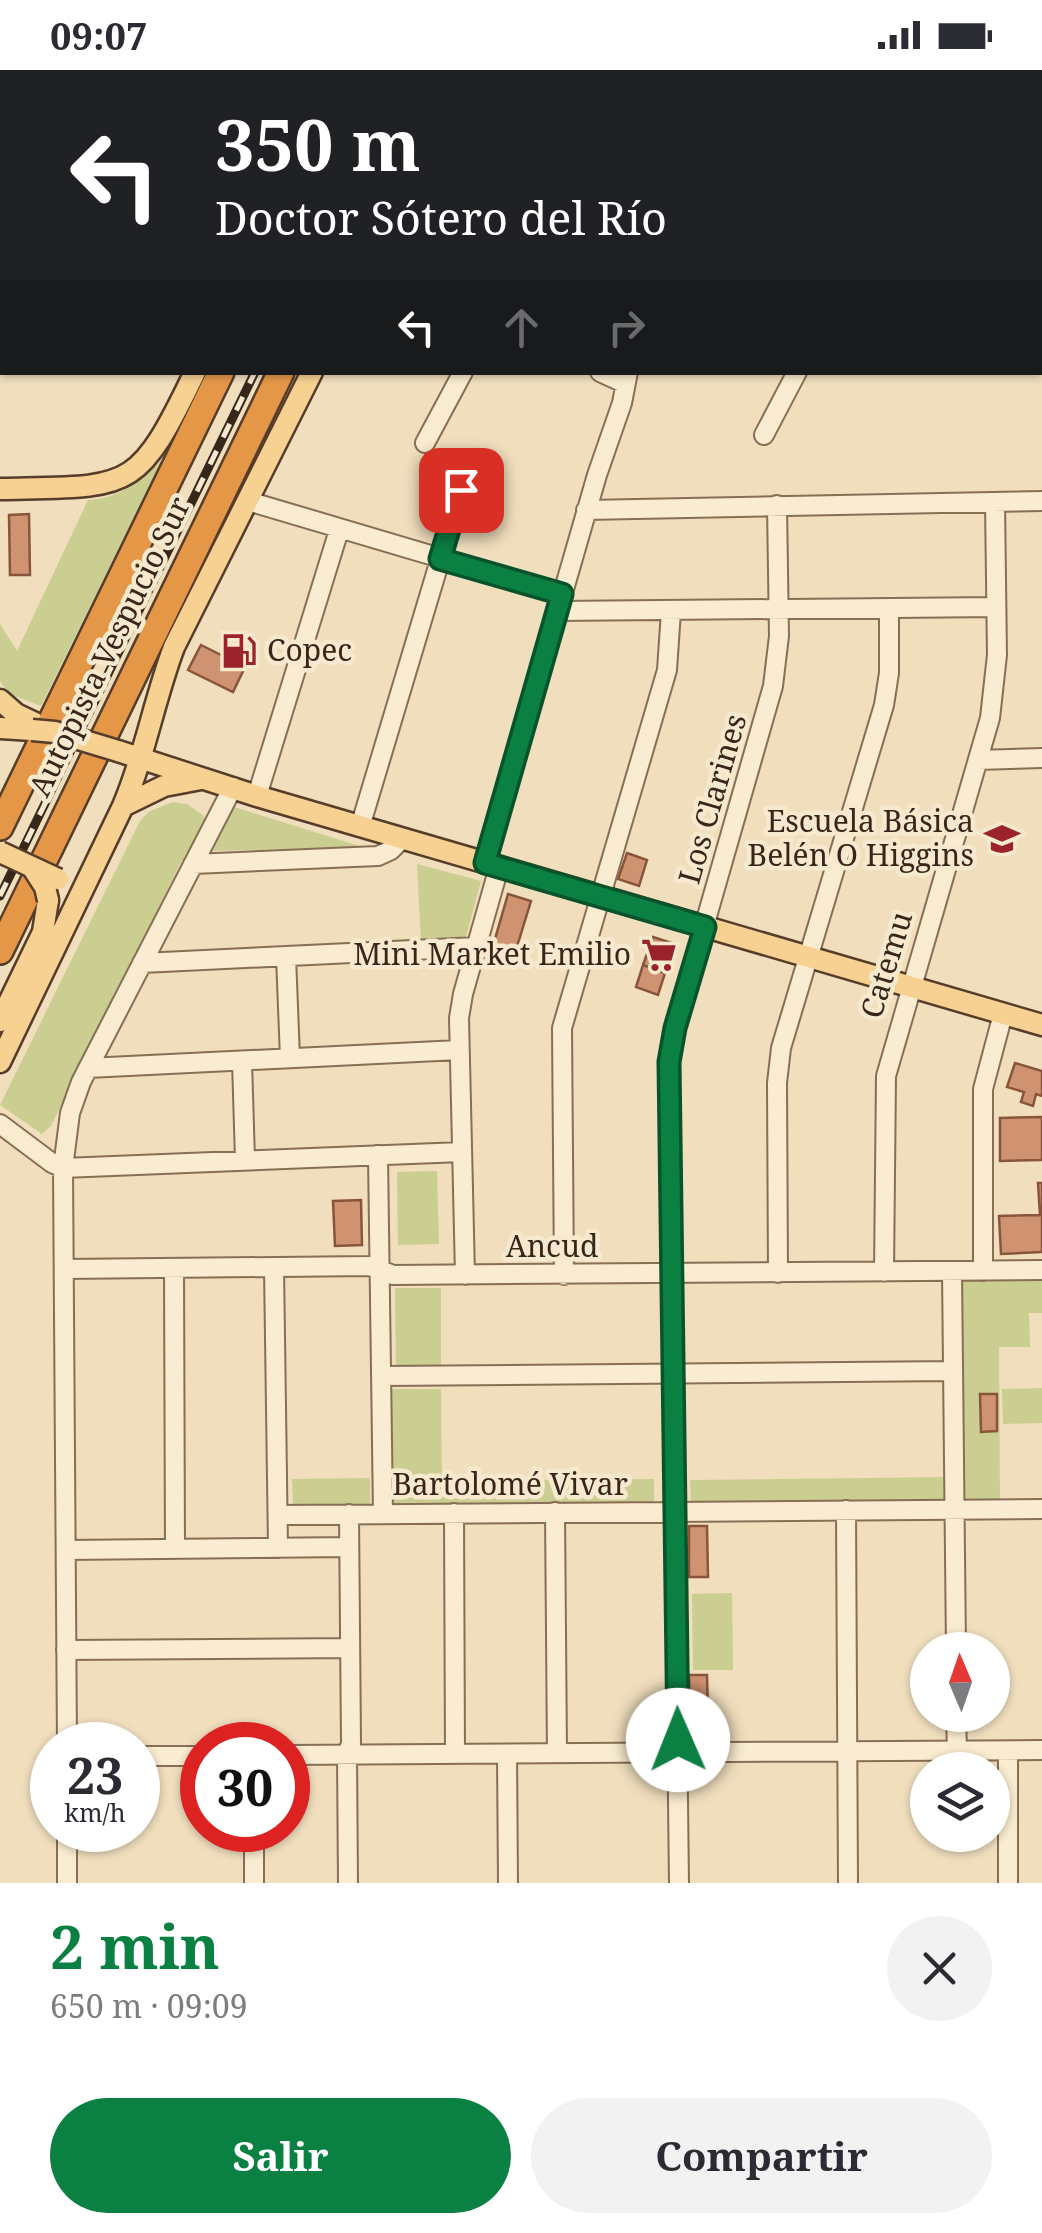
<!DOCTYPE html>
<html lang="es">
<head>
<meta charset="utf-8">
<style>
  :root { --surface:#fff; --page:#f2f2f3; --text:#2b2b33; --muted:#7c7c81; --accent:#0b8043 }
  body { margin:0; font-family:"Noto Serif",serif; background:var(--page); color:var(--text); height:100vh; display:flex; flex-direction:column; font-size:38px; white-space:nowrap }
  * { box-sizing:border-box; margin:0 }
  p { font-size:32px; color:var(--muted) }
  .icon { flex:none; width:55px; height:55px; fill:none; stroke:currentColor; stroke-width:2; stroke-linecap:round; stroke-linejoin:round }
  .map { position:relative; height:1813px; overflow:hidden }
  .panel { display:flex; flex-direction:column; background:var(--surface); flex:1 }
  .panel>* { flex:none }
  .banner { position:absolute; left:0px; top:0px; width:1042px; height:305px; box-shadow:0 2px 8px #0004; background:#202124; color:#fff; overflow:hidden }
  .needle { width:65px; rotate:358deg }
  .buttons { position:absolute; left:910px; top:1562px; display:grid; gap:20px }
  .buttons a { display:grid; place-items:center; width:100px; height:100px; border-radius:50%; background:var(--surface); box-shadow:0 2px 8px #0004; font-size:50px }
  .speed { position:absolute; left:30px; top:1652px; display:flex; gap:20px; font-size:50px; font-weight:700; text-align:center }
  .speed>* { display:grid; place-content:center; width:130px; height:130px; border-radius:50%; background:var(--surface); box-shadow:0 2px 8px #0004; line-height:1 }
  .speed small { font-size:25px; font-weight:400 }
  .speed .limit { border:15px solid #d22; background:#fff; color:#111 }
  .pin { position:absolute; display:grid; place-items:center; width:85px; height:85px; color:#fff; margin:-42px; border-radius:20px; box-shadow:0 5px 15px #0006 }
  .me { position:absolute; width:110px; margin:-55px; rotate:359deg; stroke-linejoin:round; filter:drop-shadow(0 0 8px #0008) }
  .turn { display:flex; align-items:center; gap:35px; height:210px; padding:0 50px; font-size:45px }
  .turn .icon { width:130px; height:130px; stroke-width:2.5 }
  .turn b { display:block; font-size:70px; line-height:85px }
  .lanes { display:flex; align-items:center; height:95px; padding:0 50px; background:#0003; justify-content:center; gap:50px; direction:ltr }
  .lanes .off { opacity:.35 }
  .round { display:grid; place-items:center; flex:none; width:105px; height:105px; border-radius:52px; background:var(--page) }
  .head { display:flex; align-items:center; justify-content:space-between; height:170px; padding:0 50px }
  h1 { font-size:60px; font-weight:700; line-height:75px; color:var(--accent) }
  .button { display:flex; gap:20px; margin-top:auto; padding:20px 50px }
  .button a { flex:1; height:115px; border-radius:60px; background:var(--accent); color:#fff; font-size:40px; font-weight:700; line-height:115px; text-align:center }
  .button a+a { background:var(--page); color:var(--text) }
  .status { display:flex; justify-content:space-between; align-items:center; height:70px; padding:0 50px; background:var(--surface); direction:ltr }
  .status svg { height:28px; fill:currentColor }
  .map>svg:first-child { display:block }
</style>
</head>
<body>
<div class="status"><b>09:07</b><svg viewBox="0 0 49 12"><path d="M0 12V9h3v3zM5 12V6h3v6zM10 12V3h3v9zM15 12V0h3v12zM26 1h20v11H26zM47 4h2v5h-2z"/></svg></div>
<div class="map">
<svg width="1042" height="1813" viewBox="0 0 1042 1813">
  <rect width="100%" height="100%" fill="#f0debd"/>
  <path fill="#cace91" d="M162 390 41 636 9 624 0 611V554L17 581 88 430C120 429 139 410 162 390Z
    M173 732 187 734 204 746V754L180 794 51 1056 42 1064 0 1035 140 751 150 741Z
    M234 737 363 777 213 781Z
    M417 794 481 811 465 870 421 872Z
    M437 1101 439 1174 398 1175 397 1102Z
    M1042 1210V1243H1029L1030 1277H999L1000 1436H955L954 1211Z
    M395 1218H441V1298L396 1299Z
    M1042 1318V1353L1003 1354 1002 1319Z
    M389 1319H441L442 1411 654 1409V1434L390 1437Z
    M950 1407V1431L691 1434 690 1410Z
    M370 1408V1435L293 1437 292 1409Z
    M732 1523 733 1600H693L692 1524Z"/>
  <path fill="#d09371" stroke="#89553a" stroke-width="2.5" d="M29 444 30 505H10L9 445Z
    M201 575 245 597 233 622 188 600Z
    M627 783 647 790 639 816 618 809Z
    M508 824 531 831 515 883 493 876Z
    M653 867 675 874 665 903 643 895Z
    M643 895 665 903 658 925 636 917Z
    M1015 993 1042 1001V1026L1036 1024 1033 1036 1021 1032 1024 1022 1007 1017Z
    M1042 1047V1090L1000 1091V1048Z
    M1038 1113H1042V1182L1001 1184 999 1146 1040 1145Z
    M361 1130 362 1175 335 1176 333 1131Z
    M980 1324H997V1361L981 1362Z
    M689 1456H707L708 1507H689Z
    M689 1605H707L708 1645H690Z"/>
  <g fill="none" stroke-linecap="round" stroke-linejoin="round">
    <defs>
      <path id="minor" d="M200 0 206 2
        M927 0 932 2
        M630 2 632 0
        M774 2 776 0
        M1040 58 1042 59
        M0 60 2 61
        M1040 82 1042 78
        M0 211 2 212
        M1040 266H1042
        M600 302 624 313
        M764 365 797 302
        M425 373 463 302
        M248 431 562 524
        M586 440 1042 431
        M557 541 996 537
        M978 690 1042 688
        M257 726 339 460
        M360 757 461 420
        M485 793 597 405 622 333 628 302
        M193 794 378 786 391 780 402 769
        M286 886 290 988
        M142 893 476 877
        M242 991 245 1090
        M88 998 459 980
        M0 1054 52 1093 63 1098 462 1082
        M378 1085 383 1444
        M274 1197 278 1478
        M174 1198 175 1479
        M64 1199 370 1196 393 1205 1042 1200
        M952 1201 956 1580
        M983 1201V1019L1003 944
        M884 1202 886 1006 990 648 997 585 995 432
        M778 1203 777 1013 781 978 884 635 889 603V538
        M465 1205 459 948 463 924 499 797
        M564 1205 562 958 667 600 671 541
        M382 1306 953 1301
        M846 1440 848 1813
        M555 1442 557 1683
        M454 1443 455 1684
        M278 1445 1042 1439
        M66 1480 349 1477
        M66 1580 350 1578
        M956 1645 957 1681
        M67 1675 63 1098 70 1043 81 1012 233 717
        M1008 1681V1813
        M507 1684 508 1813
        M288 1685 1042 1680
        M138 1686H202
        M67 1760V1813
        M254 1760V1813
        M348 1813 347 1685 351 1673 349 1444
        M679 1813 669 992 675 958 773 616 779 566 777 435"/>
      <path id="major" d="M342 2 343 0
        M0 419C131 416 136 425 195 302
        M0 630 16 644 35 653
        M0 658 32 660
        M118 681 257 726 1042 955
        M123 736 164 716 201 709
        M0 951 43 862 48 830
        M0 992 123 736C145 685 154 630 174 577L312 302"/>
      <path id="highway" d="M370 2 372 0
        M431 2 432 0
        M454 2 455 0
        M0 757 221 302
        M0 881 281 302"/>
    </defs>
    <use href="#minor" stroke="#886e55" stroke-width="22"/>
    <use href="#major" stroke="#563c2a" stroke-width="25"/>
    <use href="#highway" stroke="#563c2a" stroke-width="30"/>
    <use href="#minor" stroke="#faecd0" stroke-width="18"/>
    <use href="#major" stroke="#f6d192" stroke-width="20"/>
    <use href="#highway" stroke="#e59748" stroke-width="25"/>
    <defs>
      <path id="rail" d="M405 2 406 0
        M0 826 255 302"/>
    </defs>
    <use href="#rail" stroke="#37271b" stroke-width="9"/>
    <use href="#rail" stroke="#f7e9cd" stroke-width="5" stroke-dasharray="15" stroke-linecap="butt"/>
    <defs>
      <path id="major-bridge" d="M32 660 55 662 118 681
        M0 782 58 809
        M34 800 45 817 48 830"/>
    </defs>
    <use href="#major-bridge" stroke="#563c2a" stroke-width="25" stroke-linecap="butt"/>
    <use href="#major-bridge" stroke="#f6d192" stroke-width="20"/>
  </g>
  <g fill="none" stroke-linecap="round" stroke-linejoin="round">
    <defs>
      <path id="route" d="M461 420 440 489 562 524 485 793 705 857 675 958 669 992 678 1670"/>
    </defs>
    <use href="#route" stroke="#07532c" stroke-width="25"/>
    <use href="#route" stroke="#0b8043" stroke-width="18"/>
  </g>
  <defs>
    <symbol id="fuel-bare" viewBox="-9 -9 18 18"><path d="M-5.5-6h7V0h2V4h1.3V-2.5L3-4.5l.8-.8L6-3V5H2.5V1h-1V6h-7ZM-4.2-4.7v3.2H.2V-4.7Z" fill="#9a222a" stroke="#f7e9cd" stroke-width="2.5" paint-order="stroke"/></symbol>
    <symbol id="school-bare" viewBox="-9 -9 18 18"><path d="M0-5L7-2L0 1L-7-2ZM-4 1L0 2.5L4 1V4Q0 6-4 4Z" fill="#9a222a" stroke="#f7e9cd" stroke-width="2.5" paint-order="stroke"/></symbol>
    <symbol id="supermarket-bare" viewBox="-9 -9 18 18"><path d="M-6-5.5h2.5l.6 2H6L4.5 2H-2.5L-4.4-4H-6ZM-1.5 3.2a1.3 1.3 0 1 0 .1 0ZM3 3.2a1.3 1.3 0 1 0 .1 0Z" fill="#9a222a" stroke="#f7e9cd" stroke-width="2.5" paint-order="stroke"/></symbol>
  </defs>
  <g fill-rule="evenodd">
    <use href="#fuel-bare" x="214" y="556" width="50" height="50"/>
    <use href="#school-bare" x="977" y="744" width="50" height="50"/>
    <use href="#supermarket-bare" x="634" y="860" width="50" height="50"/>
  </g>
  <g text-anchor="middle" stroke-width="9" stroke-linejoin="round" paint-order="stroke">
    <g font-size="30" fill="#37271b" stroke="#f7e9cd">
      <text transform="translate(110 577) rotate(-64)" y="10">Autopista Vespucio Sur</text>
      <text transform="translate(713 729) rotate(-74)" y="10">Los Clarines</text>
      <text transform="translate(887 895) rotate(-73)" y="10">Catemu</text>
      <text x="552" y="1187">Ancud</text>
      <text x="510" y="1425">Bartolomé Vivar</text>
    </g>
    <g font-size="30" fill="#37271b" stroke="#f7e9cd" text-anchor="end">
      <text x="267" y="591" text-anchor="start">Copec</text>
      <text x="974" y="762">Escuela Básica<tspan x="974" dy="34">Belén O Higgins</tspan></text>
      <text x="631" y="895">Mini Market Emilio</text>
    </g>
  </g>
</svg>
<div class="buttons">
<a><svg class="needle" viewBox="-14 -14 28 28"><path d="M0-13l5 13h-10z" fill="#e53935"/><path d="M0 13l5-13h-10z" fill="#7c7c81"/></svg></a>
<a><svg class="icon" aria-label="layers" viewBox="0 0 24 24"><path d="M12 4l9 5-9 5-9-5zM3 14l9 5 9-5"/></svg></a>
</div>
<div class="speed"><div>23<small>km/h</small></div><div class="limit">30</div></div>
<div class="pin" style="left:461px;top:420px;background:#d93025"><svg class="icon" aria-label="arrive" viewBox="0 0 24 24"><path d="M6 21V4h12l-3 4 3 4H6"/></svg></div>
<svg class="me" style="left:678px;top:1670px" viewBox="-20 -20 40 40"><circle r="19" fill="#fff"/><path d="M0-13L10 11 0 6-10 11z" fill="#0b8043"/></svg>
<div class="banner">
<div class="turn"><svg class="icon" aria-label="left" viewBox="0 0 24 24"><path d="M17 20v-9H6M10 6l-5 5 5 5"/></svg><div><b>350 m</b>Doctor Sótero del Río</div></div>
<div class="lanes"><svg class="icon" aria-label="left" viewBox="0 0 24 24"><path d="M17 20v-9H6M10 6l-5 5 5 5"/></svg><svg class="icon off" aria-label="ahead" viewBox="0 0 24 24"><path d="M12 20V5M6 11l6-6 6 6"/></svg><svg class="icon off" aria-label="right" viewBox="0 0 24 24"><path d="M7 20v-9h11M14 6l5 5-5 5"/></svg></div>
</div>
</div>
<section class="panel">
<div class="head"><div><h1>2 min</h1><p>650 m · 09:09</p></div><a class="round"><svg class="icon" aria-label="close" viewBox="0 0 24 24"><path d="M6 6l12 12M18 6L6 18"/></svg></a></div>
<div class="button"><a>Salir</a><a>Compartir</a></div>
</section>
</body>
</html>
